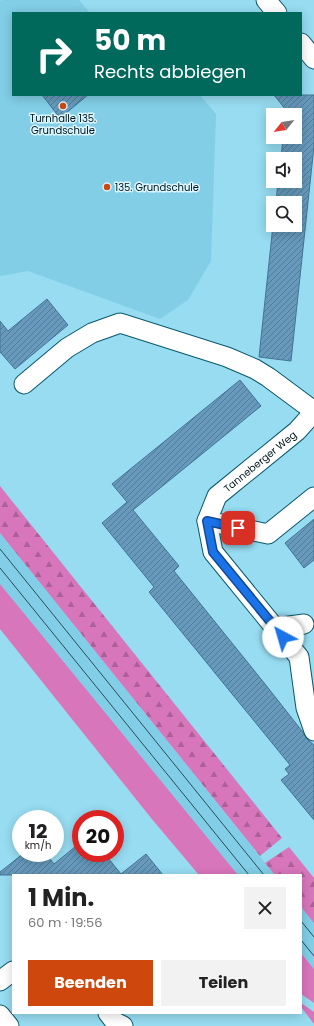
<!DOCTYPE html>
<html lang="de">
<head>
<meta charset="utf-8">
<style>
  :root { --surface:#fff; --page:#f2f2f2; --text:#222; --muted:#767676; --accent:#ce480e }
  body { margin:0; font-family:Poppins,sans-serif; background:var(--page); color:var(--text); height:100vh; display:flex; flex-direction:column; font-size:15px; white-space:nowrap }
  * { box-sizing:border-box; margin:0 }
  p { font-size:13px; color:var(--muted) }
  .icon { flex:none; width:22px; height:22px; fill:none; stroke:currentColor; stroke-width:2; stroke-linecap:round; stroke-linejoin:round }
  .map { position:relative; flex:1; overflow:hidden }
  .drawer { position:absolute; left:12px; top:874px; width:290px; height:140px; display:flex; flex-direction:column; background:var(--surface); border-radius:0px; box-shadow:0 2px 10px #0003 }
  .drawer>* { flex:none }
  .guide { position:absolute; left:12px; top:12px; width:290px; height:84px; border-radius:0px; box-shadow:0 2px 10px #0003; background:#00695c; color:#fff; overflow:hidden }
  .needle { width:26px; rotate:240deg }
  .controls { position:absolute; left:266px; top:108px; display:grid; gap:8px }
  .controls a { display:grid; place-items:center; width:36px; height:36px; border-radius:0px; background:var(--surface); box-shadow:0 2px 10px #0003; font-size:20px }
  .speed { position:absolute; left:12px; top:810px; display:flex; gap:8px; font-size:20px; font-weight:700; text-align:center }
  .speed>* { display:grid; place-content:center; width:52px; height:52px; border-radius:50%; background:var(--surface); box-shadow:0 2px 10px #0003; line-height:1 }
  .speed small { font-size:10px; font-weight:400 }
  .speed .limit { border:6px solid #d22; background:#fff; color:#111 }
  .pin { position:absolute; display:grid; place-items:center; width:34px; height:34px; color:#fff; margin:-17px; border-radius:8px; box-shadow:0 2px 6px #0006 }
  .me { position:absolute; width:44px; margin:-22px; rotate:321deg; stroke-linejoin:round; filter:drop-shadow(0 0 3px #0008) }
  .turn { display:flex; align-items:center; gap:14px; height:84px; padding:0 16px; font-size:18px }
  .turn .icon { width:52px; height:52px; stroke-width:2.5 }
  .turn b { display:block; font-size:28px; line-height:34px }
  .round { display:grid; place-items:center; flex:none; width:42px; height:42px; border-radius:0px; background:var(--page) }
  .summary { display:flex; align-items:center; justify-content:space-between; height:68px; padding:0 16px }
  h1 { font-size:24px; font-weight:700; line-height:30px }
  .primary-button { display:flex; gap:8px; margin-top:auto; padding:8px 16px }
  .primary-button a { flex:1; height:46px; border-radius:0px; background:var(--accent); color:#fff; font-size:16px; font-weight:700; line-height:46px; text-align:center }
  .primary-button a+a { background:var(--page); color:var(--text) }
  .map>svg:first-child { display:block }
</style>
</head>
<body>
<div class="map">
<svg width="314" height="1026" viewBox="0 0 314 1026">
  <defs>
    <pattern id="forest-firs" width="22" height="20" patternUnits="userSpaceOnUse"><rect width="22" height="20" fill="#d876bb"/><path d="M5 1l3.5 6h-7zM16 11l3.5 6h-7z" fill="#ad6097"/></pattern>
    <pattern id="building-hatch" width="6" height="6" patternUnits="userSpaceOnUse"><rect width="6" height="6" fill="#69b"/><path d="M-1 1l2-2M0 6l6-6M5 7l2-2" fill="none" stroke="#527c97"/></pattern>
  </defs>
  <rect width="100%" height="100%" fill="#97dcf1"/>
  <path fill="#81cee6" d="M2 0H79L90 13H13V95H200L216 114 211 261 188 300 160 319 28 271 0 276V1Z
    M0 533 275 875H238L0 584Z
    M301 907 314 923V969L301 953Z"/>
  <path fill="#d876bb" d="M0 584 238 875H199L151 818 0 629Z
    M301 953 314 969V1003L301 994Z
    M301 1003 314 1012V1024L301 1007Z"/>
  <path fill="url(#forest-firs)" d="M0 486 282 838 260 856 0 533Z
    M289 847 314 878V923L301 907V875H275L265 863Z"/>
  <path fill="url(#building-hatch)" stroke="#427495" d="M42 95H88L60 118Z
    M274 95H314V146L291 361 259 357 273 225H295V203H276L278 181H295V159H281L283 137H295V115H285L286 110Z
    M47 299 68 325 15 369 0 352V321L8 331Z
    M240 380 261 406 133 510 179 566 174 571 265 684 302 731 307 739 314 745V820L281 780 289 774 285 769 290 765 149 592 154 587 102 523 127 502 112 484Z
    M314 519V560L304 568 285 543Z
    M81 842V853H104L121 874 146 854 163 875H0V872L24 853H45L54 864Z"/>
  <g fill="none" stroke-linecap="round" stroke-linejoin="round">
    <defs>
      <g id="minor">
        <path d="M266 0 277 13"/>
        <path d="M301 43 314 59"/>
        <path d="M24 384 67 348 92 333 120 323 227 357 255 369 268 377 314 411"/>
        <path d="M207 521 268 534 314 497"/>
        <path id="s1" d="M304 624 275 628 213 552 207 521 217 496 297 431 314 412"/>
        <path d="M275 628 299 657 306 708 314 731"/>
        <path d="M0 981 13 971"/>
        <path d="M108 1013 115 1022 123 1026"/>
        <path d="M0 1015 9 1026"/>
      </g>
    </defs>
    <use href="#minor" stroke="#08596c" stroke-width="21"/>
    <use href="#minor" stroke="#fff" stroke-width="19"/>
    <path stroke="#2a4d58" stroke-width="1" d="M0 549 264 875
      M0 568 249 875
      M301 921 314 937
      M301 940 314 956"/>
  </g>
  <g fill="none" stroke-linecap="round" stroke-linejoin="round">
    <defs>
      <path id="route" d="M238 528 207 521 213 552 283 637"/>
    </defs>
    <use href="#route" stroke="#114b97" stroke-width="10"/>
    <use href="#route" stroke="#1a73e8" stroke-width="7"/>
  </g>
  <g fill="#ce480e" stroke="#dbf6fe" stroke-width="1.5">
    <circle cx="63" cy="106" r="4"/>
    <circle cx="107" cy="187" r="4"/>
  </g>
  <g text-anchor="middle" stroke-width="3" stroke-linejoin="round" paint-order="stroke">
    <g font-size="10" fill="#00161d" stroke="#dbf6fe">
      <text x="63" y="122">Turnhalle 135.<tspan x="63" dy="12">Grundschule</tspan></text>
      <text x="115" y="191" text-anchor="start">135. Grundschule</text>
    </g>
    <g font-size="10" fill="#00161d" stroke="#dbf6fe">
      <text dy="4" stroke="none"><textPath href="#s1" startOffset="241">Tanneberger Weg</textPath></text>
    </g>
  </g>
</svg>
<div class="controls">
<a><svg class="needle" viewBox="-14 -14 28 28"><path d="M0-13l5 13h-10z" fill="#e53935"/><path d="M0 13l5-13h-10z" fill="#767676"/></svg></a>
<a><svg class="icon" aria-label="sound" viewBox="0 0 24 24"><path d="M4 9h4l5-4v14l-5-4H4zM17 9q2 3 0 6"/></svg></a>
<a><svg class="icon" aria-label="search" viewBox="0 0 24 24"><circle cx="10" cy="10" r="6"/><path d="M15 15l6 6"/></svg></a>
</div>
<div class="speed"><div>12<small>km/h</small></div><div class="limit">20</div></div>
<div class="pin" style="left:238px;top:528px;background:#d93025"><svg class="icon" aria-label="arrive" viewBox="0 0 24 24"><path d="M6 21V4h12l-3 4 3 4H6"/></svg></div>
<svg class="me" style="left:283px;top:637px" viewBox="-20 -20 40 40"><circle r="19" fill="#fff"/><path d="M0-13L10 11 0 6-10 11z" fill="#1a73e8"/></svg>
<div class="guide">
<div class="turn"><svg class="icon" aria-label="right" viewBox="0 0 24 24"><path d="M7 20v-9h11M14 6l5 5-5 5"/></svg><div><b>50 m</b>Rechts abbiegen</div></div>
</div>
<section class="drawer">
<div class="summary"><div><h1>1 Min.</h1><p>60 m · 19:56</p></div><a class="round"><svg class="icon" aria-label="close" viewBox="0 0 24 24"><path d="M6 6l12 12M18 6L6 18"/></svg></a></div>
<div class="primary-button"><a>Beenden</a><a>Teilen</a></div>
</section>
</div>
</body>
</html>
